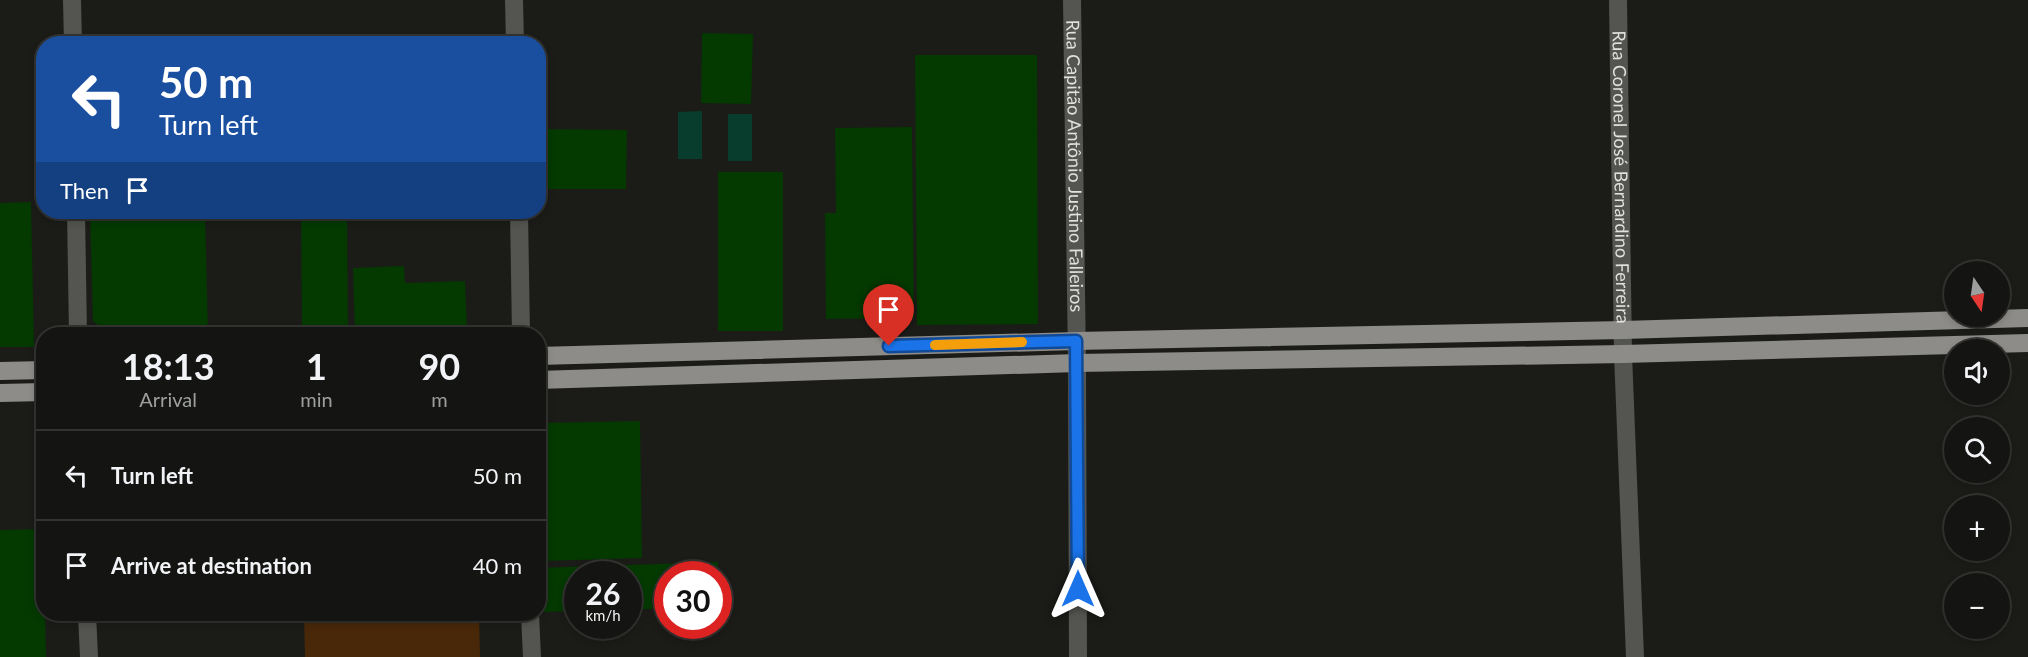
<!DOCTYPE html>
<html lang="en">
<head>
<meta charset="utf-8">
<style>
  :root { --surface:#141512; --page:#1d1e1b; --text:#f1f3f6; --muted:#9d9f9f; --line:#333432 }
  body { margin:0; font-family:Lato,sans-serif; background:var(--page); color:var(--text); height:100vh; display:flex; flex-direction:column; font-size:22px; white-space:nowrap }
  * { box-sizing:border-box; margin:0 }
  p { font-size:20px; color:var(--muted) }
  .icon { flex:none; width:33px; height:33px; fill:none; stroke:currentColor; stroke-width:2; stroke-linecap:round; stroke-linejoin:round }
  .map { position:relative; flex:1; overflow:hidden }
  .sheet { position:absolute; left:36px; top:327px; width:510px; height:294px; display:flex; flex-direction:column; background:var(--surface); border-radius:24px; box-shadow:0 3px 9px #0003,0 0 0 2px var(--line) }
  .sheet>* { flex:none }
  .top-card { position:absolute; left:36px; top:36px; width:510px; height:183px; border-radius:24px; box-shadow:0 3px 9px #0003,0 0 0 2px var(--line); background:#1a4fa0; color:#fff; overflow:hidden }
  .needle { width:39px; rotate:167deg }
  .buttons { position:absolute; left:1944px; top:261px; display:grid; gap:12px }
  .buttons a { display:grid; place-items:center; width:66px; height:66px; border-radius:50%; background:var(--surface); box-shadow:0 3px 9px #0003,0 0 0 2px var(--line); font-size:30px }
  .speed { position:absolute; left:564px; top:561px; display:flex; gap:12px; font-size:30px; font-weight:700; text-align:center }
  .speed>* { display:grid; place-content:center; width:78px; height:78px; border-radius:50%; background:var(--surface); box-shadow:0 3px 9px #0003,0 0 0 2px var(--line); line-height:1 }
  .speed small { font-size:15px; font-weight:400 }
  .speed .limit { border:9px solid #d22; background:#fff; color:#111 }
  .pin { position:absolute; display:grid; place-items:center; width:51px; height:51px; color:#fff; margin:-62px -26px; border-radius:50% 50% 50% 0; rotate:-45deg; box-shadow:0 0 6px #0007 }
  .pin .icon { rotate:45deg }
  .me { position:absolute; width:66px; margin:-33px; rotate:0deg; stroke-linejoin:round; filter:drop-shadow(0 0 4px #0008) }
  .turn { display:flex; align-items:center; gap:21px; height:126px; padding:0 24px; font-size:27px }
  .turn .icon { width:78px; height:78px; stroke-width:2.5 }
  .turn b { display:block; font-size:42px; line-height:51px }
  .then { display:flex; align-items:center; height:57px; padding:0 24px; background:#0003; gap:12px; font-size:22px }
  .eta { display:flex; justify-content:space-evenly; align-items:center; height:102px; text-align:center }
  .eta b { font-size:36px; font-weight:700; line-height:42px }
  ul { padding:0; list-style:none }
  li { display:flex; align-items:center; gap:18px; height:90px; padding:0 24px; border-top:2px solid var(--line) }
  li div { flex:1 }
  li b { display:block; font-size:22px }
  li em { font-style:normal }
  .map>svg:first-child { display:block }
</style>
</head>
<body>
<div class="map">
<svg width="2028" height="657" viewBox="0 0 2028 657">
  <rect width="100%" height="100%" fill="#1b1c18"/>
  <path fill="#492809" d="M304 614H479L480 657H305Z"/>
  <path fill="#083d2e" d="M702 111V159H678V112Z
    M728 114H752V161H728Z"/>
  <path fill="#043900" d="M702 33 753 34 751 104 701 103Z
    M915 55H1037L1038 324 917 325Z
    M912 127 914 318 826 319 825 213H836L835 128Z
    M538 129 627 130 626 189H538Z
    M718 172H783V331H718Z
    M31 202 34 347H0V203Z
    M90 212H205L208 334H109L93 321Z
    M301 212H347L348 334H302Z
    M404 266 405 283 465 281 467 329 355 333 353 268Z
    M640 421 642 558 541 561 539 423Z
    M43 529 44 614H45L46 657H0V530Z
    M718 562V574H668V608L628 610V574H578V611L539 612 538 568Z"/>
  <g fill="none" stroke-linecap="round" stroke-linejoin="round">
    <g stroke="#545451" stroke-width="18">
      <path d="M72 0 73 44"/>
      <path d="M514 0 515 44"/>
      <path id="s1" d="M1072 0 1077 363 1078 657"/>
      <path id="s2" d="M1618 0 1623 354 1635 657"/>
      <path d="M76 212 78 334"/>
      <path d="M519 212 521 334"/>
      <path d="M87 614 89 657"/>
      <path d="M530 614 532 657"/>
    </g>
    <path stroke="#8e8c88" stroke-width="18" d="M538 356 1076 341 1623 330 2028 318
      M0 371 44 370
      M538 380 1077 363 1623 354 2028 343
      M0 393 44 392"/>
  </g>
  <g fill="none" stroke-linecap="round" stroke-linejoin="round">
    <defs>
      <path id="route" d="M889 346 1076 341 1078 589"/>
    </defs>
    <use href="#route" stroke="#114b97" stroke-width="15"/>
    <use href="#route" stroke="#1a73e8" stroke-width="10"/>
    <path stroke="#f59e0b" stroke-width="10" d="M935 345 1022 342"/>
  </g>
  <g text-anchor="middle" stroke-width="6" stroke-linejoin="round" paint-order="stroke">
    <g font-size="18" fill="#e1e1de" stroke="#12130f">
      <text dy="6" stroke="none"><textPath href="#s1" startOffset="166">Rua Capitão Antônio Justino Falleiros</textPath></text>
      <text dy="6" stroke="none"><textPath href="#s2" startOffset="177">Rua Coronel José Bernardino Ferreira</textPath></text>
    </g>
  </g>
</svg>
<div class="buttons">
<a><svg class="needle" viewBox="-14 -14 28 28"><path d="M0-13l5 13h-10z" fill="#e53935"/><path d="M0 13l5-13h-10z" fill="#9d9f9f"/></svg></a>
<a><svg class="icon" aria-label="sound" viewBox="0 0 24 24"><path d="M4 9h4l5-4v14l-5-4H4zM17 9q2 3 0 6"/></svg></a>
<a><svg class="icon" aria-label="search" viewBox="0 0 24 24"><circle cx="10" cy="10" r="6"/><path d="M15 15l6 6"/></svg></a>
<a>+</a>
<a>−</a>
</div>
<div class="speed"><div>26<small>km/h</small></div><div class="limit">30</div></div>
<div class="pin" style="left:889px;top:346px;background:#d93025"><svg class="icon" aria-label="arrive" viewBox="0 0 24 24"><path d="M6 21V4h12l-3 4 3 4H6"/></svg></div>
<svg class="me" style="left:1078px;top:589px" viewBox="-20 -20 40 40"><path d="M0-17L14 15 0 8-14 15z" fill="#1a73e8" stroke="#fff" stroke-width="4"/></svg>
<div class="top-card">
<div class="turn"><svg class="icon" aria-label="left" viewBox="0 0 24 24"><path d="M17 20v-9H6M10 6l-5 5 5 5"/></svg><div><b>50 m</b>Turn left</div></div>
<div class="then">Then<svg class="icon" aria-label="arrive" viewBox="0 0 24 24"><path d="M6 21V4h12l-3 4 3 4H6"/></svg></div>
</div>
<section class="sheet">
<div class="eta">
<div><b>18:13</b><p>Arrival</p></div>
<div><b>1</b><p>min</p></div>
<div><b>90</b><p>m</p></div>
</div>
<ul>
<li><svg class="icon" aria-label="left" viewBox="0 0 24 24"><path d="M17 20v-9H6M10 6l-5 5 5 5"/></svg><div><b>Turn left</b></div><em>50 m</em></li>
<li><svg class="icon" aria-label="arrive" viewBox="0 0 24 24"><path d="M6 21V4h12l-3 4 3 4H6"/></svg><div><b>Arrive at destination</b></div><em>40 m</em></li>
</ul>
</section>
</div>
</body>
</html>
